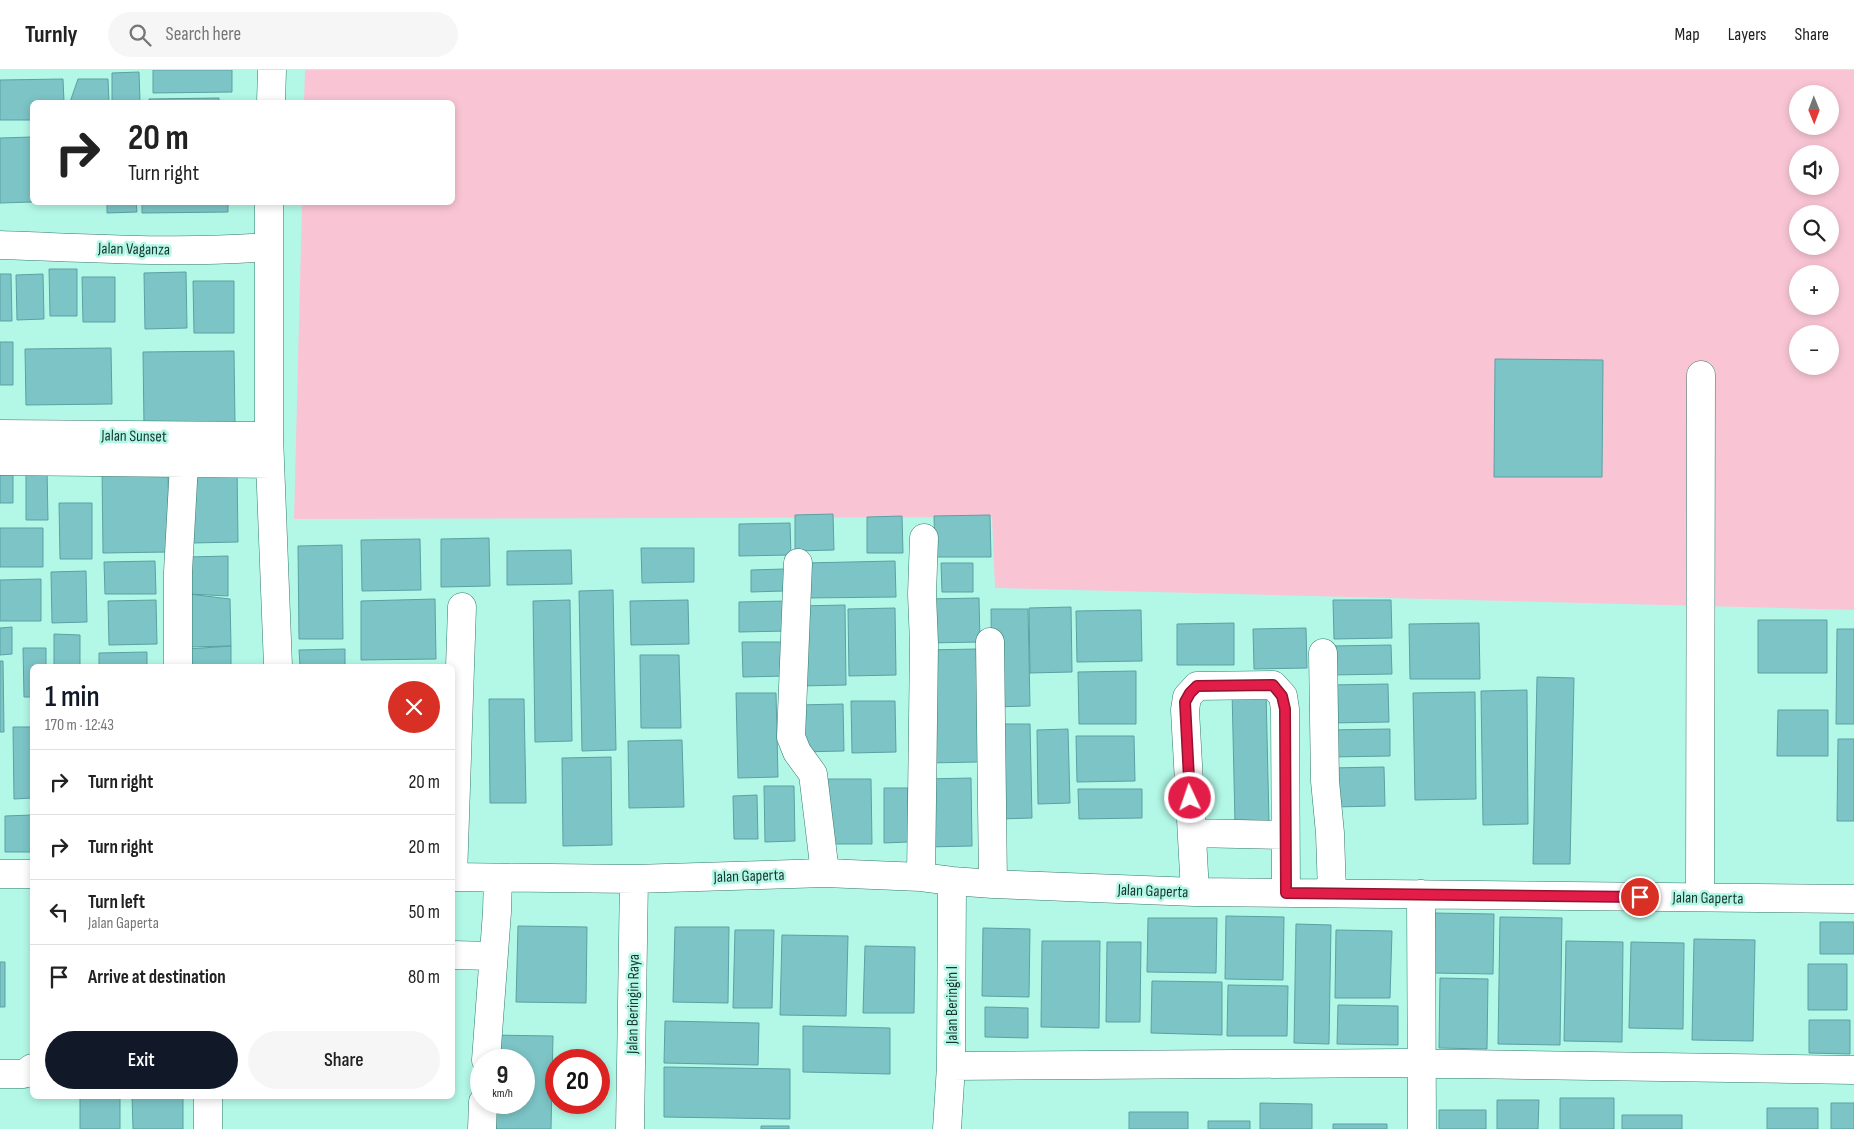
<!DOCTYPE html>
<html lang="en">
<head>
<meta charset="utf-8">
<style>
  :root { --surface:#fff; --page:#f6f6f6; --text:#222; --muted:#767676; --line:#e0e0e0; --accent:#111827 }
  body { margin:0; font-family:"Sofia Sans Condensed",sans-serif; background:var(--page); color:var(--text); height:100vh; display:flex; flex-direction:column; font-size:19px; white-space:nowrap }
  * { box-sizing:border-box; margin:0 }
  p { font-size:16px; color:var(--muted) }
  .icon { flex:none; width:28px; height:28px; fill:none; stroke:currentColor; stroke-width:2; stroke-linecap:round; stroke-linejoin:round }
  .map { position:relative; flex:1; overflow:hidden }
  .drawer { position:absolute; left:30px; top:594px; width:425px; height:435px; display:flex; flex-direction:column; background:var(--surface); border-radius:8px; box-shadow:0 2px 8px #0003 }
  .drawer>* { flex:none }
  .guide { position:absolute; left:30px; top:30px; width:425px; height:105px; border-radius:8px; box-shadow:0 2px 8px #0003; background:#fff; color:var(--text); overflow:hidden }
  .needle { width:32px; rotate:179deg }
  .controls { position:absolute; left:1789px; top:15px; display:grid; gap:10px }
  .controls a { display:grid; place-items:center; width:50px; height:50px; border-radius:50%; background:var(--surface); box-shadow:0 2px 8px #0003; font-size:25px }
  .speed { position:absolute; left:470px; top:979px; display:flex; gap:10px; font-size:25px; font-weight:700; text-align:center }
  .speed>* { display:grid; place-content:center; width:65px; height:65px; border-radius:50%; background:var(--surface); box-shadow:0 2px 8px #0003; line-height:1 }
  .speed small { font-size:12px; font-weight:400 }
  .speed .limit { border:8px solid #d22; background:#fff; color:#111 }
  .pin { position:absolute; display:grid; place-items:center; width:42px; height:42px; color:#fff; margin:-21px; border:2px solid #fff; border-radius:50%; box-shadow:0 1px 5px #0007 }
  .me { position:absolute; width:55px; margin:-28px; rotate:357deg; stroke-linejoin:round; filter:drop-shadow(0 0 4px #0008) }
  .turn { display:flex; align-items:center; gap:18px; height:105px; padding:0 15px; font-size:22px }
  .turn .icon { width:65px; height:65px; stroke-width:2.5 }
  .turn b { display:block; font-size:35px; line-height:42px }
  .round { display:grid; place-items:center; flex:none; width:52px; height:52px; border-radius:26px; background:var(--page) }
  .overview { display:flex; align-items:center; justify-content:space-between; height:85px; padding:0 15px }
  h1 { font-size:30px; font-weight:600; line-height:38px; color:var(--accent) }
  .cta { display:flex; gap:10px; margin-top:auto; padding:10px 15px }
  .cta a { flex:1; height:58px; border-radius:30px; background:var(--accent); color:#fff; font-size:20px; font-weight:600; line-height:58px; text-align:center }
  .cta a+a { background:var(--page); color:var(--text) }
  ul { padding:0; list-style:none }
  li { display:flex; align-items:center; gap:15px; height:65px; padding:0 15px; border-top:1px solid var(--line) }
  li div { flex:1 }
  li b { display:block; font-size:19px }
  li em { font-style:normal }
  header { display:flex; align-items:center; gap:30px; box-sizing:border-box; height:70px; padding:0 25px; background:var(--surface); border-bottom:1px solid var(--line) }
  header strong { font-size:24px }
  nav { display:flex; gap:28px; margin-inline-start:auto; font-size:18px }
  .search { width:350px; height:45px; background:var(--page); display:flex; align-items:center; gap:12px; box-sizing:border-box; padding:0 18px; border-radius:28px; color:var(--muted); font-size:19px }
  .map>svg:first-child { display:block }
</style>
</head>
<body>
<header>
<strong>Turnly</strong>
<div class="search"><svg class="icon" aria-label="search" viewBox="0 0 24 24"><circle cx="10" cy="10" r="6"/><path d="M15 15l6 6"/></svg>Search here</div>
<nav><a>Map</a><a>Layers</a><a>Share</a></nav>
</header>
<div class="map">
<svg width="1854" height="1059" viewBox="0 0 1854 1059">
  <rect width="100%" height="100%" fill="#b3f8e7"/>
  <path fill="#f9c5d5" fill-rule="evenodd" d="M305 0H1854V540L995 518 992 447 294 449 302 133 452 132V32H304ZM1798 24H1830V56H1798ZM1798 84H1830V116H1798ZM1798 144H1830V176H1798ZM1798 204H1830V236H1798ZM1798 264H1830V296H1798Z"/>
  <path fill="#7cc4c6" stroke="#5aa1a3" d="M153 0H232V22L153 23Z
    M139 2 140 32H112V3Z
    M63 9 64 32H32V50H0V10Z
    M78 9H108L109 32H70Z
    M219 28V32H149V29Z
    M32 67V132L0 133V68Z
    M107 132H136L137 142 107 143Z
    M142 132H228V142L142 143Z
    M49 199H77V246H50Z
    M186 202 187 258 145 259 144 203Z
    M0 204H11L12 251H0Z
    M43 204 44 249 17 250 16 205Z
    M82 207H115V252H83Z
    M193 211H234V263H194Z
    M0 272H13V315H0Z
    M111 278 112 334 26 335 25 279Z
    M234 281 235 354 144 356 143 282Z
    M1495 289 1603 290 1602 407H1494Z
    M0 393H13V433H0Z
    M237 395 238 472 192 473 191 396Z
    M26 398H47L48 450H26Z
    M102 398H168L169 482 103 483Z
    M59 433H92V489H60Z
    M833 444 834 480 795 481V445Z
    M990 445 991 487H935L934 446Z
    M902 446 903 483H867V447Z
    M790 453 791 485 739 486V454Z
    M0 458H43V497H0Z
    M489 468 490 516 441 517V469Z
    M420 469 421 520 362 521 361 470Z
    M342 475 343 569H299L298 476Z
    M641 478H694V512L642 513Z
    M571 480 572 514 507 515V481Z
    M228 486V526L189 524 188 487Z
    M155 491 156 524H105L104 492Z
    M895 491 896 527 805 528V493Z
    M941 493H973V522H942Z
    M784 499V521L751 522V500Z
    M86 501 87 552 52 553 51 502Z
    M41 509V551H0V510Z
    M613 520 616 680 582 681 579 521Z
    M189 524 230 529 231 576 190 577Z
    M979 528 980 572 927 573 926 529Z
    M435 529 436 589 361 590V531Z
    M156 530 157 574 109 575 108 531Z
    M570 530 572 671 535 672 533 531Z
    M688 530 689 574 631 575 630 531Z
    M1333 530H1391L1392 568 1334 569Z
    M787 531 788 561 739 562V532Z
    M845 535 846 615 800 616 799 536Z
    M1071 537 1072 602 1030 603 1029 538Z
    M895 538 896 605 849 606 848 539Z
    M991 539H1028L1030 636 992 637Z
    M1141 540 1142 591 1077 592 1076 541Z
    M1758 550H1827V603H1758Z
    M1234 553V595H1177V554Z
    M1479 553 1480 609H1410L1409 554Z
    M12 557V584L0 585V558Z
    M1306 558 1307 598 1254 599 1253 559Z
    M1837 559H1854V654H1836Z
    M54 564 80 565V596H54Z
    M742 572H786V606L743 607Z
    M1391 575 1392 604 1331 605V576Z
    M231 576V596H188V579Z
    M23 578H46V596H32V627H24Z
    M345 579V596H300L299 580Z
    M977 579 978 692 927 693 926 580Z
    M147 582V596H99V583Z
    M640 585H679L681 658H641Z
    M0 591H3L4 662H0Z
    M1136 601V654H1079L1078 602Z
    M1537 607 1574 608 1570 794H1533Z
    M1388 614 1389 652 1330 653 1329 615Z
    M1232 620H1266L1269 752 1235 753Z
    M1527 620 1528 754 1483 755 1481 621Z
    M1475 622 1476 729 1415 730 1413 623Z
    M736 623H776L778 707 738 708Z
    M489 629H524L526 733H490Z
    M851 631H895L896 682 852 683Z
    M843 634 844 681 798 682 797 635Z
    M1778 640H1828V686H1777Z
    M998 654H1030L1032 748 999 749Z
    M13 657H32V728L14 729Z
    M1068 659 1070 733 1038 734 1037 660Z
    M1390 659V686L1329 687V660Z
    M1076 666H1134L1135 711 1077 712Z
    M1838 669H1854V751H1837Z
    M682 670 684 737 629 738 628 671Z
    M611 687 612 775 563 776 562 688Z
    M1384 697 1385 736 1330 737 1329 698Z
    M971 708 972 776 926 777 925 709Z
    M827 709H871L872 774H829Z
    M764 716H794L795 771 765 772Z
    M884 718H908V772L884 773Z
    M1078 719H1142V748L1079 749Z
    M757 725 758 769H734L733 726Z
    M32 745V782H5V746Z
    M1433 843 1494 844 1493 904 1432 903Z
    M1226 846 1284 847 1283 910 1225 909Z
    M1500 847 1562 848 1560 975 1498 974Z
    M1148 848H1217L1216 903 1147 902Z
    M1820 852H1854V884H1820Z
    M1296 854 1331 855 1329 974 1294 973Z
    M518 856 587 857 586 933 516 932Z
    M675 857H729L728 933 673 932Z
    M983 858 1030 859 1029 927 982 926Z
    M735 860H774L772 938H733Z
    M1336 860 1392 861 1390 928H1335Z
    M782 865 848 866 846 946 780 945Z
    M1694 869 1755 870 1753 971 1692 970Z
    M1042 871H1100L1099 958 1041 957Z
    M1566 871 1623 872 1622 972 1564 971Z
    M1107 872H1141L1140 952H1106Z
    M1631 872 1684 873 1683 959 1629 958Z
    M865 876 915 877 914 943H863Z
    M0 892H5V937H0Z
    M1808 894H1847V940H1808Z
    M1440 908 1488 909 1487 979 1439 978Z
    M1152 911 1222 912V965L1151 963Z
    M1228 915 1288 916 1287 966H1227Z
    M1338 935 1398 936V975L1337 974Z
    M985 937 1028 938V968L985 967Z
    M1809 950H1850V984L1809 983Z
    M665 951 759 953 758 995 664 993Z
    M803 956 890 958V1004L803 1002Z
    M490 965 553 966 551 1059H488L489 1032H524V990H489Z
    M664 997 790 999V1049L664 1047Z
    M80 1026H120V1059H80Z
    M132 1026H183V1059H133Z
    M1560 1028H1614V1059H1560Z
    M1497 1030H1539L1538 1059H1497Z
    M1260 1033 1312 1034V1059H1260Z
    M1831 1033H1854V1059H1831Z
    M1767 1038H1818V1059H1767Z
    M1439 1040H1486V1059H1439Z
    M1129 1042H1188V1059H1129Z
    M1622 1045H1682V1059H1622Z
    M1208 1051H1250V1059H1208Z
    M1333 1054H1387V1059H1333Z
    M761 1056H789V1059H761Z"/>
  <g fill="none" stroke-linecap="round" stroke-linejoin="round">
    <defs>
      <path id="minor" d="M271 32 272 0
        M269 132V366L278 596
        M0 175C89 178 179 184 268 177
        M0 364 269 366
        M0 391 270 394
        M798 493 791 667 797 682 813 704 825 803
        M990 572 993 814
        M1323 583 1325 711 1330 763 1332 823
        M178 596V502L184 394
        M1192 763 1285 765
        M0 804H32
        M452 807 634 809 825 803 921 807 952 811 993 814 1195 822 1854 829
        M453 807 462 537
        M921 807 924 574 922 524 924 468
        M1195 822 1185 640 1187 627 1197 616 1273 615 1283 626 1285 639 1286 823
        M1421 824 1422 1059
        M1700 827 1701 305
        M452 885 493 886
        M486 990 497 842 498 808
        M951 996 1402 993 1854 1000
        M0 1004H24L32 998
        M208 1026V1059
        M482 1059 483 1032
        M630 1059 634 809
        M947 1059 951 996 952 811"/>
    </defs>
    <use href="#minor" stroke="#36796b" stroke-width="29"/>
    <use href="#minor" stroke="#fff" stroke-width="28"/>
  </g>
  <g fill="none" stroke-linecap="round" stroke-linejoin="round">
    <defs>
      <path id="route" d="M1190 728 1185 632 1190 623 1197 616 1273 615 1282 626 1285 639 1286 823 1640 827"/>
    </defs>
    <use href="#route" stroke="#92132f" stroke-width="12"/>
    <use href="#route" stroke="#e11d48" stroke-width="9"/>
  </g>
  <g text-anchor="middle" stroke-width="5" stroke-linejoin="round" paint-order="stroke">
    <g font-size="16" fill="#19352f" stroke="#b3f8e7">
      <text transform="translate(134 178) rotate(1)" y="6">Jalan Vaganza</text>
      <text transform="translate(134 365) rotate(1)" y="6">Jalan Sunset</text>
      <text transform="translate(749 805) rotate(-2)" y="6">Jalan Gaperta</text>
      <text transform="translate(1153 820) rotate(2)" y="6">Jalan Gaperta</text>
      <text transform="translate(1708 827) rotate(1)" y="6">Jalan Gaperta</text>
      <text transform="translate(632 934) rotate(-89)" y="6">Jalan Beringin Raya</text>
      <text transform="translate(951 935) rotate(-90)" y="6">Jalan Beringin I</text>
    </g>
  </g>
</svg>
<div class="controls">
<a><svg class="needle" viewBox="-14 -14 28 28"><path d="M0-13l5 13h-10z" fill="#e53935"/><path d="M0 13l5-13h-10z" fill="#767676"/></svg></a>
<a><svg class="icon" aria-label="sound" viewBox="0 0 24 24"><path d="M4 9h4l5-4v14l-5-4H4zM17 9q2 3 0 6"/></svg></a>
<a><svg class="icon" aria-label="search" viewBox="0 0 24 24"><circle cx="10" cy="10" r="6"/><path d="M15 15l6 6"/></svg></a>
<a>+</a>
<a>−</a>
</div>
<div class="speed"><div>9<small>km/h</small></div><div class="limit">20</div></div>
<div class="pin" style="left:1640px;top:827px;background:#d93025"><svg class="icon" aria-label="arrive" viewBox="0 0 24 24"><path d="M6 21V4h12l-3 4 3 4H6"/></svg></div>
<svg class="me" style="left:1190px;top:728px" viewBox="-20 -20 40 40"><circle r="17" fill="#e11d48" stroke="#fff" stroke-width="3"/><path d="M0-11L8 9 0 5-8 9z" fill="#fff"/></svg>
<div class="guide">
<div class="turn"><svg class="icon" aria-label="right" viewBox="0 0 24 24"><path d="M7 20v-9h11M14 6l5 5-5 5"/></svg><div><b>20 m</b>Turn right</div></div>
</div>
<section class="drawer">
<div class="overview"><div><h1>1 min</h1><p>170 m · 12:43</p></div><a class="round" style="background:#d93025;color:#fff"><svg class="icon" aria-label="close" viewBox="0 0 24 24"><path d="M6 6l12 12M18 6L6 18"/></svg></a></div>
<ul>
<li><svg class="icon" aria-label="right" viewBox="0 0 24 24"><path d="M7 20v-9h11M14 6l5 5-5 5"/></svg><div><b>Turn right</b></div><em>20 m</em></li>
<li><svg class="icon" aria-label="right" viewBox="0 0 24 24"><path d="M7 20v-9h11M14 6l5 5-5 5"/></svg><div><b>Turn right</b></div><em>20 m</em></li>
<li><svg class="icon" aria-label="left" viewBox="0 0 24 24"><path d="M17 20v-9H6M10 6l-5 5 5 5"/></svg><div><b>Turn left</b><p>Jalan Gaperta</p></div><em>50 m</em></li>
<li><svg class="icon" aria-label="arrive" viewBox="0 0 24 24"><path d="M6 21V4h12l-3 4 3 4H6"/></svg><div><b>Arrive at destination</b></div><em>80 m</em></li>
</ul>
<div class="cta"><a>Exit</a><a>Share</a></div>
</section>
</div>
</body>
</html>
